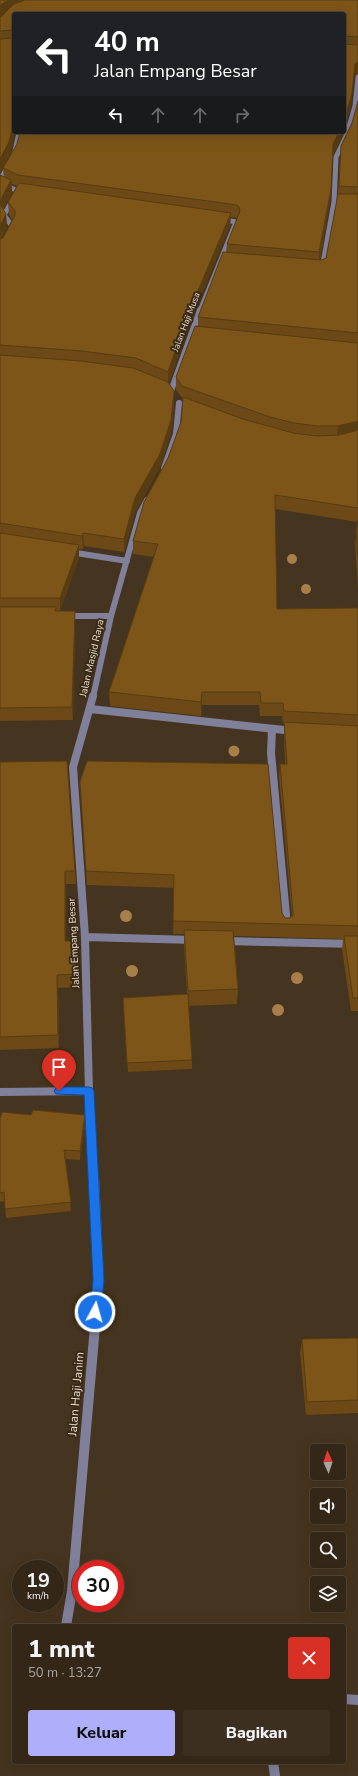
<!DOCTYPE html>
<html lang="id">
<head>
<meta charset="utf-8">
<style>
  :root { --surface:#342717; --page:#3c2f20; --text:#f1f3f6; --muted:#a9a5a1; --line:#4e4436; --accent:#afaefa }
  body { margin:0; font-family:"Nunito Sans",sans-serif; background:var(--page); color:var(--text); height:100vh; display:flex; flex-direction:column; font-size:15px; white-space:nowrap }
  * { box-sizing:border-box; margin:0 }
  p { font-size:13px; color:var(--muted) }
  .icon { flex:none; width:22px; height:22px; fill:none; stroke:currentColor; stroke-width:2; stroke-linecap:round; stroke-linejoin:round }
  .map { position:relative; flex:1; overflow:hidden }
  .side { position:absolute; left:12px; top:1624px; width:334px; height:140px; display:flex; flex-direction:column; background:var(--surface); border-radius:4px; box-shadow:0 4px 16px #0002,0 0 0 1px var(--line) }
  .side>* { flex:none }
  .banner { position:absolute; left:12px; top:12px; width:334px; height:122px; border-radius:4px; box-shadow:0 4px 16px #0002,0 0 0 1px var(--line); background:#202124; color:#fff; overflow:hidden }
  .needle { width:26px; rotate:357deg }
  .controls { position:absolute; left:310px; top:1444px; display:grid; gap:8px }
  .controls a { display:grid; place-items:center; width:36px; height:36px; border-radius:4px; background:var(--surface); box-shadow:0 4px 16px #0002,0 0 0 1px var(--line); font-size:20px }
  .speed { position:absolute; left:12px; top:1560px; display:flex; gap:8px; font-size:20px; font-weight:700; text-align:center }
  .speed>* { display:grid; place-content:center; width:52px; height:52px; border-radius:50%; background:var(--surface); box-shadow:0 4px 16px #0002,0 0 0 1px var(--line); line-height:1 }
  .speed small { font-size:10px; font-weight:400 }
  .speed .limit { border:6px solid #d22; background:#fff; color:#111 }
  .pin { position:absolute; display:grid; place-items:center; width:34px; height:34px; color:#fff; margin:-41px -17px; border-radius:50% 50% 50% 0; rotate:-45deg; box-shadow:0 0 4px #0007 }
  .pin .icon { rotate:45deg }
  .me { position:absolute; width:44px; margin:-22px; rotate:6deg; stroke-linejoin:round; filter:drop-shadow(0 0 3px #0008) }
  .turn { display:flex; align-items:center; gap:14px; height:84px; padding:0 16px; font-size:18px }
  .turn .icon { width:52px; height:52px; stroke-width:2.5 }
  .turn b { display:block; font-size:28px; line-height:34px }
  .lanes { display:flex; align-items:center; height:38px; padding:0 16px; background:#0003; justify-content:center; gap:20px; direction:ltr }
  .lanes .off { opacity:.35 }
  .round { display:grid; place-items:center; flex:none; width:42px; height:42px; border-radius:4px; background:var(--page) }
  .head { display:flex; align-items:center; justify-content:space-between; height:68px; padding:0 16px }
  h1 { font-size:24px; font-weight:800; line-height:30px }
  .button { display:flex; gap:8px; margin-top:auto; padding:8px 16px }
  .button a { flex:1; height:46px; border-radius:4px; background:var(--accent); color:#111; font-size:16px; font-weight:800; line-height:46px; text-align:center }
  .button a+a { background:var(--page); color:var(--text) }
  .map>svg:first-child { display:block }
</style>
</head>
<body>
<div class="map">
<svg width="358" height="1776" viewBox="0 0 358 1776">
  <rect width="100%" height="100%" fill="#45341f"/>
  <g fill="none" stroke-linecap="round" stroke-linejoin="round">
    <path stroke="#80809b" stroke-width="5" d="M0 180 14 156 19 132
      M0 183 18 191 25 192
      M0 249 12 226 4 215 13 199
      M322 269 334 202 336 157 347 134 355 106 358 77
      M200 311 236 222 221 219"/>
    <path stroke="#80809b" stroke-width="6" d="M171 391 200 310
      M164 468 176 434 179 403
      M70 552 127 561
      M65 616H111
      M93 697 111 616 140 513 147 500"/>
    <path stroke="#80809b" stroke-width="8" d="M93 696 73 767 85 937 89 1091 94 1178
      M90 709 294 731
      M272 729 271 753 287 926
      M85 937 194 940
      M224 941 358 944
      M0 1092 89 1091"/>
    <path stroke="#80809b" stroke-width="10" d="M66 1626 72 1591 99 1280 94 1177
      M344 1699 358 1700
      M273 1762 275 1776"/>
  </g>
  <g fill="#a87f49">
    <circle cx="292" cy="559" r="5"/>
    <circle cx="306" cy="589" r="5"/>
    <circle cx="234" cy="751" r="5.5"/>
    <circle cx="126" cy="916" r="6"/>
    <circle cx="132" cy="971" r="6"/>
    <circle cx="297" cy="978" r="6"/>
    <circle cx="278" cy="1010" r="6"/>
  </g>
  <path fill="#6c4916" fill-rule="evenodd" d="M0 0H358V73L354 76 351 105 344 130V14H14V132H15L10 155 0 173Z
    M358 101V587L355 544 358 522 275 509 277 609 358 608V1011H351L342 949 343 939 234 936 238 989 237 1004 188 1006 192 1060V1069L128 1072 123 998 187 994 184 945V934H173L174 888 87 885 80 782 282 913 285 918H289L292 916 279 777 280 764H285L284 735V724H283L282 716H260L259 705H202L201 716 110 706 109 692 154 557 133 554V541L168 458 181 422 183 399 176 390V377L198 327V317L226 252 227 244 237 218 231 217 230 225 186 332 169 383 174 404 171 433 160 467 135 512 124 552 84 546 83 549H79V558L60 611 75 624 73 720 0 721V175L4 177 3 168 341 138 332 156 330 202 320 260H322L326 258 338 194 341 146 352 123ZM12 184 17 186 8 202 9 215 12 220 3 238 1 239 7 226 6 214 3 209 12 193Z
    M67 761 76 884H66V941H76L77 987 58 988 59 1048 0 1050V762Z
    M0 1119 85 1124 80 1160 65 1159 71 1211 6 1218 5 1201 0 1202Z
    M358 1338V1413L306 1415 300 1353 302 1339Z"/>
  <path fill="#583c12" d="M8 0H33L0 19V6L2 4Z
    M345 36 344 48V37Z
    M358 62V73L354 76 351 105 344 130 345 118 355 64Z
    M14 122V132H15L10 155 0 173V159Z
    M339 132H341V138L332 157 333 144Z
    M11 180 12 193 0 215V201Z
    M331 189 330 202 319 265V252Z
    M231 213 230 225 186 332 168 385V372L186 319Z
    M6 214 7 226 0 240V226Z
    M174 391V404L171 433 160 467 135 512 124 552V539L135 498Z
    M358 421V434L337 439 338 426Z
    M83 533 84 546 83 549 82 536Z
    M79 545V558L60 611V598Z
    M75 611V624L73 720 72 707Z
    M202 692V705L201 716V702Z
    M65 871 66 884V954L65 941Z
    M76 941V954L77 987 76 974Z
    M57 975 58 988 59 1048 58 1035Z
    M85 1115V1124L80 1160V1151Z"/>
  <path fill="#7d5519" stroke="#583c12" d="M0 0H8L2 4 0 6Z
    M25 0H358V37L345 36 344 37V14H14V30L0 31V17H1L14 4Z
    M14 38V122L9 142 0 159V39Z
    M344 44 358 45V62L355 64 352 93 345 118H344Z
    M358 101V187L339 186 341 146 352 123Z
    M20 132H339L333 144 331 189 319 252 227 244 240 211 239 207 237 205 18 175 3 168 17 144Z
    M0 175 11 180 0 201Z
    M19 183 231 213 186 319 168 372 136 358 82 351 0 345V239L3 238 15 215V211L8 202Z
    M338 194H358V333L198 317 223 252 322 260 326 258Z
    M0 204 6 214 0 226Z
    M195 326 358 343V421L338 426H317L294 423 270 417 182 386 176 377Z
    M0 355 81 361 133 368 168 382 174 391 171 420 160 454 135 498 124 539 83 533 82 536 0 523Z
    M183 397 243 419 293 433 317 436 339 435 358 430V508L275 495 277 609 358 608V715L284 711 283 703H261L260 692H202L201 702 109 692 158 544 133 541 144 502 168 458 181 422Z
    M358 520V556L356 531Z
    M0 533 79 545 60 598H0Z
    M0 607H56L55 611H75L72 707 0 708Z
    M284 722 358 726V926L173 921 174 875 86 871 80 782 87 761 268 764 282 913 285 918H289L293 916V912L280 764H287Z
    M67 761 75 871H65V941H76V974L57 975 58 1035 0 1037V762Z
    M184 930 233 931 238 989 188 991Z
    M344 936H358V998H353Z
    M188 994 192 1060 127 1063 123 998Z
    M33 1110 85 1115 80 1151 64 1150 71 1202 5 1209 4 1192 0 1193V1119L2 1112 31 1115Z
    M358 1338V1400L307 1402 302 1339Z"/>
  <path fill="#1a73e8" stroke="#114b97" d="M59 1087H89L92 1088 94 1091 104 1280 101 1312 99 1315 95 1317 92 1315 90 1312 93 1280 84 1095 56 1094 54 1091 56 1088Z"/>
  <g text-anchor="middle" stroke-width="4" stroke-linejoin="round" paint-order="stroke">
    <g font-size="9" fill="#e9ded1" stroke="#3b2a15">
      <text transform="translate(186 322) rotate(-69)" y="3">Jalan Haji Musa</text>
    </g>
    <g font-size="10" fill="#e9ded1" stroke="#3b2a15">
      <text transform="translate(91 658) rotate(-77)" y="4">Jalan Masjid Raya</text>
      <text transform="translate(73 943) rotate(-93)" y="4">Jalan Empang Besar</text>
    </g>
    <g font-size="12" fill="#e9ded1" stroke="#3b2a15">
      <text transform="translate(76 1394) rotate(-85)" y="4">Jalan Haji Janim</text>
    </g>
  </g>
</svg>
<div class="controls">
<a><svg class="needle" viewBox="-14 -14 28 28"><path d="M0-13l5 13h-10z" fill="#e53935"/><path d="M0 13l5-13h-10z" fill="#a9a5a1"/></svg></a>
<a><svg class="icon" aria-label="sound" viewBox="0 0 24 24"><path d="M4 9h4l5-4v14l-5-4H4zM17 9q2 3 0 6"/></svg></a>
<a><svg class="icon" aria-label="search" viewBox="0 0 24 24"><circle cx="10" cy="10" r="6"/><path d="M15 15l6 6"/></svg></a>
<a><svg class="icon" aria-label="layers" viewBox="0 0 24 24"><path d="M12 4l9 5-9 5-9-5zM3 14l9 5 9-5"/></svg></a>
</div>
<div class="speed"><div>19<small>km/h</small></div><div class="limit">30</div></div>
<div class="pin" style="left:59px;top:1091px;background:#d93025"><svg class="icon" aria-label="arrive" viewBox="0 0 24 24"><path d="M6 21V4h12l-3 4 3 4H6"/></svg></div>
<svg class="me" style="left:95px;top:1312px" viewBox="-20 -20 40 40"><circle r="17" fill="#1a73e8" stroke="#fff" stroke-width="3"/><path d="M0-11L8 9 0 5-8 9z" fill="#fff"/></svg>
<div class="banner">
<div class="turn"><svg class="icon" aria-label="left" viewBox="0 0 24 24"><path d="M17 20v-9H6M10 6l-5 5 5 5"/></svg><div><b>40 m</b>Jalan Empang Besar</div></div>
<div class="lanes"><svg class="icon" aria-label="left" viewBox="0 0 24 24"><path d="M17 20v-9H6M10 6l-5 5 5 5"/></svg><svg class="icon off" aria-label="ahead" viewBox="0 0 24 24"><path d="M12 20V5M6 11l6-6 6 6"/></svg><svg class="icon off" aria-label="ahead" viewBox="0 0 24 24"><path d="M12 20V5M6 11l6-6 6 6"/></svg><svg class="icon off" aria-label="right" viewBox="0 0 24 24"><path d="M7 20v-9h11M14 6l5 5-5 5"/></svg></div>
</div>
<section class="side">
<div class="head"><div><h1>1 mnt</h1><p>50 m · 13:27</p></div><a class="round" style="background:#d93025;color:#fff"><svg class="icon" aria-label="close" viewBox="0 0 24 24"><path d="M6 6l12 12M18 6L6 18"/></svg></a></div>
<div class="button"><a>Keluar</a><a>Bagikan</a></div>
</section>
</div>
</body>
</html>
